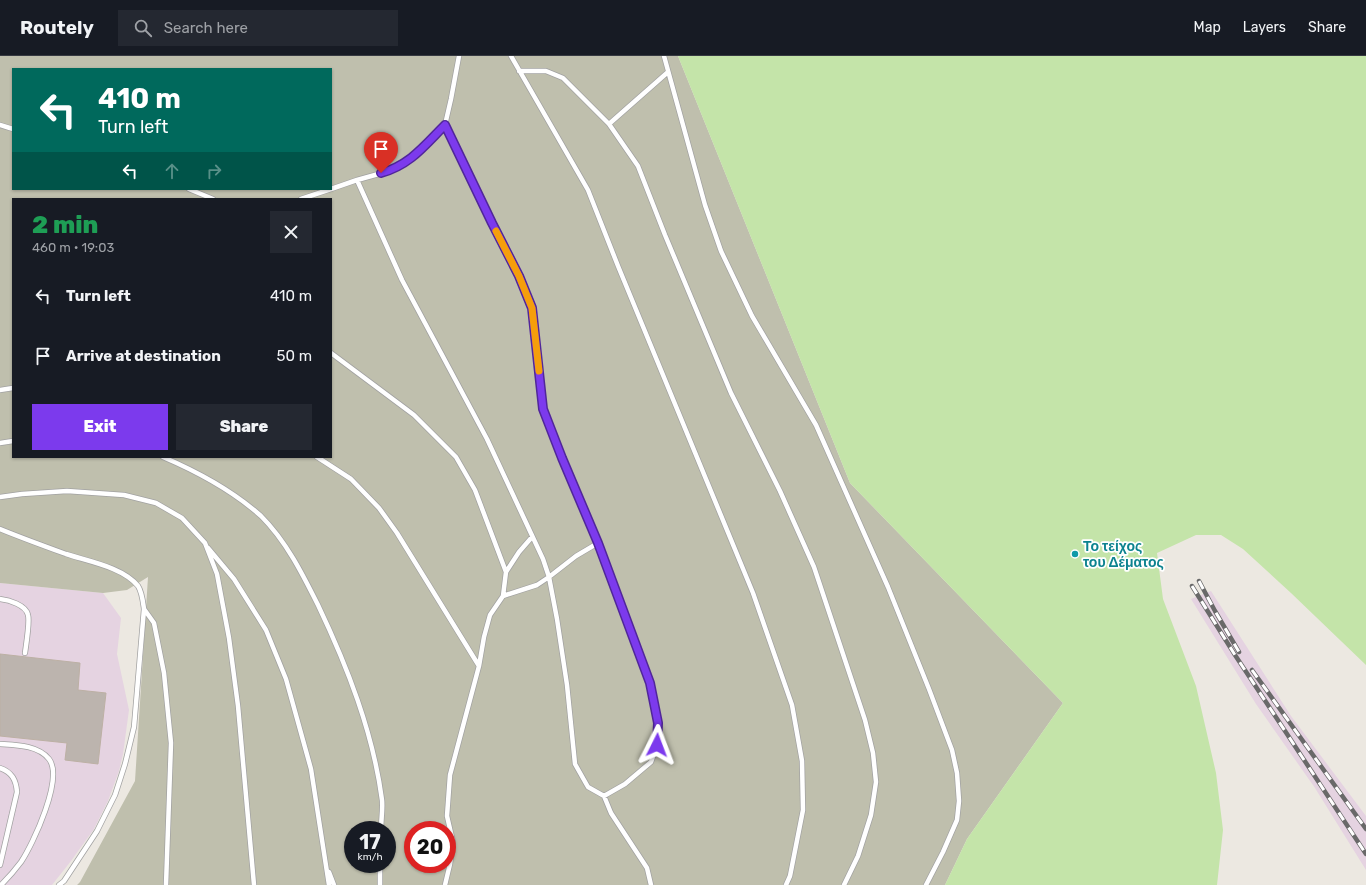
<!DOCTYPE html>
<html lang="en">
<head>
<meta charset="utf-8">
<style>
  :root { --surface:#171b24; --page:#242831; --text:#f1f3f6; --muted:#9ea1a6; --line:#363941; --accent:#7c3aed }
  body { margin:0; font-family:Rubik,sans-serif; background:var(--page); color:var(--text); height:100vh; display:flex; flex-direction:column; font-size:15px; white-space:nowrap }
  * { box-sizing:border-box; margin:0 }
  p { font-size:13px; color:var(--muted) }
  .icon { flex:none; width:22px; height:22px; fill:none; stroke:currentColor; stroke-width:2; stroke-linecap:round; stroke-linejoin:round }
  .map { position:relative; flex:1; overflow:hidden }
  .details { position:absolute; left:12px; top:142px; width:320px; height:260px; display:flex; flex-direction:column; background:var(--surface); border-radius:0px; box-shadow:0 1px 3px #0004 }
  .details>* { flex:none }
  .top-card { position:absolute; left:12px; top:12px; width:320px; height:122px; border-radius:0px; box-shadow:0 1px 3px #0004; background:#00695c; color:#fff; overflow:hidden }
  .speed { position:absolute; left:344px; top:765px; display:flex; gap:8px; font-size:20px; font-weight:700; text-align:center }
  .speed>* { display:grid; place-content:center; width:52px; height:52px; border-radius:50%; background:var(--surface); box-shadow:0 1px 3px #0004; line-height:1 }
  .speed small { font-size:10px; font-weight:400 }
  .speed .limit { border:6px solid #d22; background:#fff; color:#111 }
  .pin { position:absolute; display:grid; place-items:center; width:34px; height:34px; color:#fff; margin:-41px -17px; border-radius:50% 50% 50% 0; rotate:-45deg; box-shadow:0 0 4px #0007 }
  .pin .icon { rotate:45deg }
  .me { position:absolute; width:44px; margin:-22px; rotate:3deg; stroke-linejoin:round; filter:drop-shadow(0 0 3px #0008) }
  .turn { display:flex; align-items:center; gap:14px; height:84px; padding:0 20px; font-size:18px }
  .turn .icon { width:52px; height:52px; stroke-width:2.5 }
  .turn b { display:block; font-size:28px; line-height:34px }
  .lanes { display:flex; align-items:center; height:38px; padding:0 20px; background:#0003; justify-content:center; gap:20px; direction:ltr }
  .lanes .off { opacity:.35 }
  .round { display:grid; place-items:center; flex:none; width:42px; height:42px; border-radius:0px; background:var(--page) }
  .headline { display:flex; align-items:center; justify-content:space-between; height:68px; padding:0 20px }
  h1 { font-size:24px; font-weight:800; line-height:30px; color:#1e9e55 }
  .button { display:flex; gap:8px; margin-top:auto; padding:8px 20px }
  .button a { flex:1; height:46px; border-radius:0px; background:var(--accent); color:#fff; font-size:16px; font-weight:800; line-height:46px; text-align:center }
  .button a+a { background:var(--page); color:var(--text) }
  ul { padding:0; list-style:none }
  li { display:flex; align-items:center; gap:12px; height:60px; padding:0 20px }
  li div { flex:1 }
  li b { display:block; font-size:15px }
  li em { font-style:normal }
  header { display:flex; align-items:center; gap:24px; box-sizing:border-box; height:56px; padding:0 20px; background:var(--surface); border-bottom:1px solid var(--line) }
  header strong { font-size:19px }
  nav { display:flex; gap:22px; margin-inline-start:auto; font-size:14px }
  .search { width:280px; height:36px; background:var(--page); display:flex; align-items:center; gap:10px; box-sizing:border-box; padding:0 14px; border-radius:0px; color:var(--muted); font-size:15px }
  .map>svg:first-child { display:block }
</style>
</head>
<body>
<header>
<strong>Routely</strong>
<div class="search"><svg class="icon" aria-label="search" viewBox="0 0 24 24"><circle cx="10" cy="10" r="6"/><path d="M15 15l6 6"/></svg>Search here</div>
<nav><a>Map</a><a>Layers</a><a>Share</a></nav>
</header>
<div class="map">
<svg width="1366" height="829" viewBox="0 0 1366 829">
  <rect width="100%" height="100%" fill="#ece8e1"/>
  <path fill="#e5d3e1" d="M0 527 103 537 121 562 117 598 129 654 123 698 119 715 108 745 94 773 71 805 52 829H0Z
    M1211 535 1291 660 1366 760V814L1315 732 1256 648 1191 543Z"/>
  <path fill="#bfbfad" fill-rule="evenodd" d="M0 0H678L850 427 1063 647 967 783 945 829H77L80 826 135 725 148 521 127 534 103 537 0 527ZM13 13H331V133H13ZM13 143H331V401H13ZM353 774H387V808H353ZM413 774H447V808H413Z"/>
  <path fill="#c4e4a9" d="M678 0H1366V609L1291 537 1243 493 1221 479H1196L1157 497 1163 543 1196 630 1216 717 1223 774 1217 829H945L967 783 1063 647 850 427Z"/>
  <path fill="#bcb4ae" stroke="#bcb0a4" d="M0 598 80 607 78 634 106 637 98 708 65 704 67 687 0 680Z"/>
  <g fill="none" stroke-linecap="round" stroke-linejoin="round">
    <defs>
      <path id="lane" d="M459 0 451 43 445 69 415 100 393 114 357 124 402 224 487 383 543 503 549 521 557 563 567 629 575 708 588 731 604 740 625 728 651 706 657 689 658 667 650 627 598 487 576 500 549 521 537 529 503 540 490 559 484 581 479 610
        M511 0 588 134 618 210 753 537 792 649 802 705 803 754 790 820 786 829
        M664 0 705 149 721 195 752 260 816 369 888 531 929 633 952 694 957 717 959 745 957 764 943 796 926 829
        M519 15H546L563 22 609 68
        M668 16 609 68 638 110 665 179 731 337 780 435 814 511 865 664 873 697 876 726 871 759 858 800 844 829
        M0 69 13 73
        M445 69 492 167 519 220 532 252 543 353 561 402 598 487
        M189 133 213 143
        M331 133 357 124
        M301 143 331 133
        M331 297 414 359 456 401 475 434 506 516
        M0 334 13 332
        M0 387 13 385
        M163 401C198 416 232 434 261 460 286 485 302 517 318 549 347 610 373 676 382 744 383 753 381 764 381 774
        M317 401 351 423 379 452 397 477 479 610 450 719 447 760 453 786 450 808 445 829
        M0 441 22 438 67 435 124 439 156 447 182 462 205 487 217 518 229 582 238 650 254 829
        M0 473C22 482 44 490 66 498 87 505 123 511 138 530 142 536 143 546 144 553L134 671 125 708 115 739 97 775 64 825 59 829
        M208 492 234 523 266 574 286 623 311 713 329 829
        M503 540 506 516 519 496 532 481
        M0 543C9 544 26 549 28 559 30 566 26 589 25 597
        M144 553 154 567 164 617 171 687 166 829
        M0 688C15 689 38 689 49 703 64 722 33 788 21 806 15 814 8 822 1 829
        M0 712C12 716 16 724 17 736L0 809
        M604 740 611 757 647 812 651 829
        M329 816 334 829
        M380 829V808"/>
    </defs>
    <use href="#lane" stroke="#a2a2a2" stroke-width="6"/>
    <use href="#lane" stroke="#fff" stroke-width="4.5"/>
    <defs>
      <path id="rail" d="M1199 525 1215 555 1239 596
        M1192 530 1235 599 1366 798
        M1252 614 1366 773"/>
    </defs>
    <use href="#rail" stroke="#696969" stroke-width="4.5"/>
    <use href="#rail" stroke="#fff" stroke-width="3" stroke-dasharray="9" stroke-linecap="butt"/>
  </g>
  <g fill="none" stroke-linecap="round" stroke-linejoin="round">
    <defs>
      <path id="route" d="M381 117C410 109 424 90 445 69L492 167 519 220 532 252 543 353 562 402 598 487 650 627 658 667 657 689"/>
    </defs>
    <use href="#route" stroke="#51269a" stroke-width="10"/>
    <use href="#route" stroke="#7c3aed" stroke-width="7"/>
    <path stroke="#f59e0b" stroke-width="7" d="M496 175 519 220 532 252 539 315"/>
  </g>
  <circle fill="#0f9aa8" stroke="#fff" stroke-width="1.5" cx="1075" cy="498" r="4"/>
  <g text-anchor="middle" stroke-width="3.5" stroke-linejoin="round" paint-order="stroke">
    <g font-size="14" font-weight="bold" fill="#0d838f" stroke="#fff" text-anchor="start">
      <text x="1083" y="495">Το τείχος<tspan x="1083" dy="16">του Δέματος</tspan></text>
    </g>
  </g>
</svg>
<div class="speed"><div>17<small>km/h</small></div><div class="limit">20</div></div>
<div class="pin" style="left:381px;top:117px;background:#d93025"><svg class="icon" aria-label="arrive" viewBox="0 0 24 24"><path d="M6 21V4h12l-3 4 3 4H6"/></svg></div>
<svg class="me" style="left:657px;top:689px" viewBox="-20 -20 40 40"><path d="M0-17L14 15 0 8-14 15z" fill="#7c3aed" stroke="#fff" stroke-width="4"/></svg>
<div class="top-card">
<div class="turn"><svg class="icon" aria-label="left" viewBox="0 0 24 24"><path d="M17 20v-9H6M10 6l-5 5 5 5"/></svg><div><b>410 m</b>Turn left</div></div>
<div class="lanes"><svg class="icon" aria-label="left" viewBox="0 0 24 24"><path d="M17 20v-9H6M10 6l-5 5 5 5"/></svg><svg class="icon off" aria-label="ahead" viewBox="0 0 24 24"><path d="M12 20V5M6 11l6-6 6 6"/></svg><svg class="icon off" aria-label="right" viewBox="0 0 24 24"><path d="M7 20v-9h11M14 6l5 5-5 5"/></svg></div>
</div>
<section class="details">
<div class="headline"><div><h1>2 min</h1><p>460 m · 19:03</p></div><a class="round"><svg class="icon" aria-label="close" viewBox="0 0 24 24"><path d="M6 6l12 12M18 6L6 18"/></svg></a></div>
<ul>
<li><svg class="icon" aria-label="left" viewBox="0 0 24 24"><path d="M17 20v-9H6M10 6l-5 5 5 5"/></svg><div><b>Turn left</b></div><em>410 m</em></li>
<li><svg class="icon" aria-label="arrive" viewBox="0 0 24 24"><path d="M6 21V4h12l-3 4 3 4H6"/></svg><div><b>Arrive at destination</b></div><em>50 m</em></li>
</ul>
<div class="button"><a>Exit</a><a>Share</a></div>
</section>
</div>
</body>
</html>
